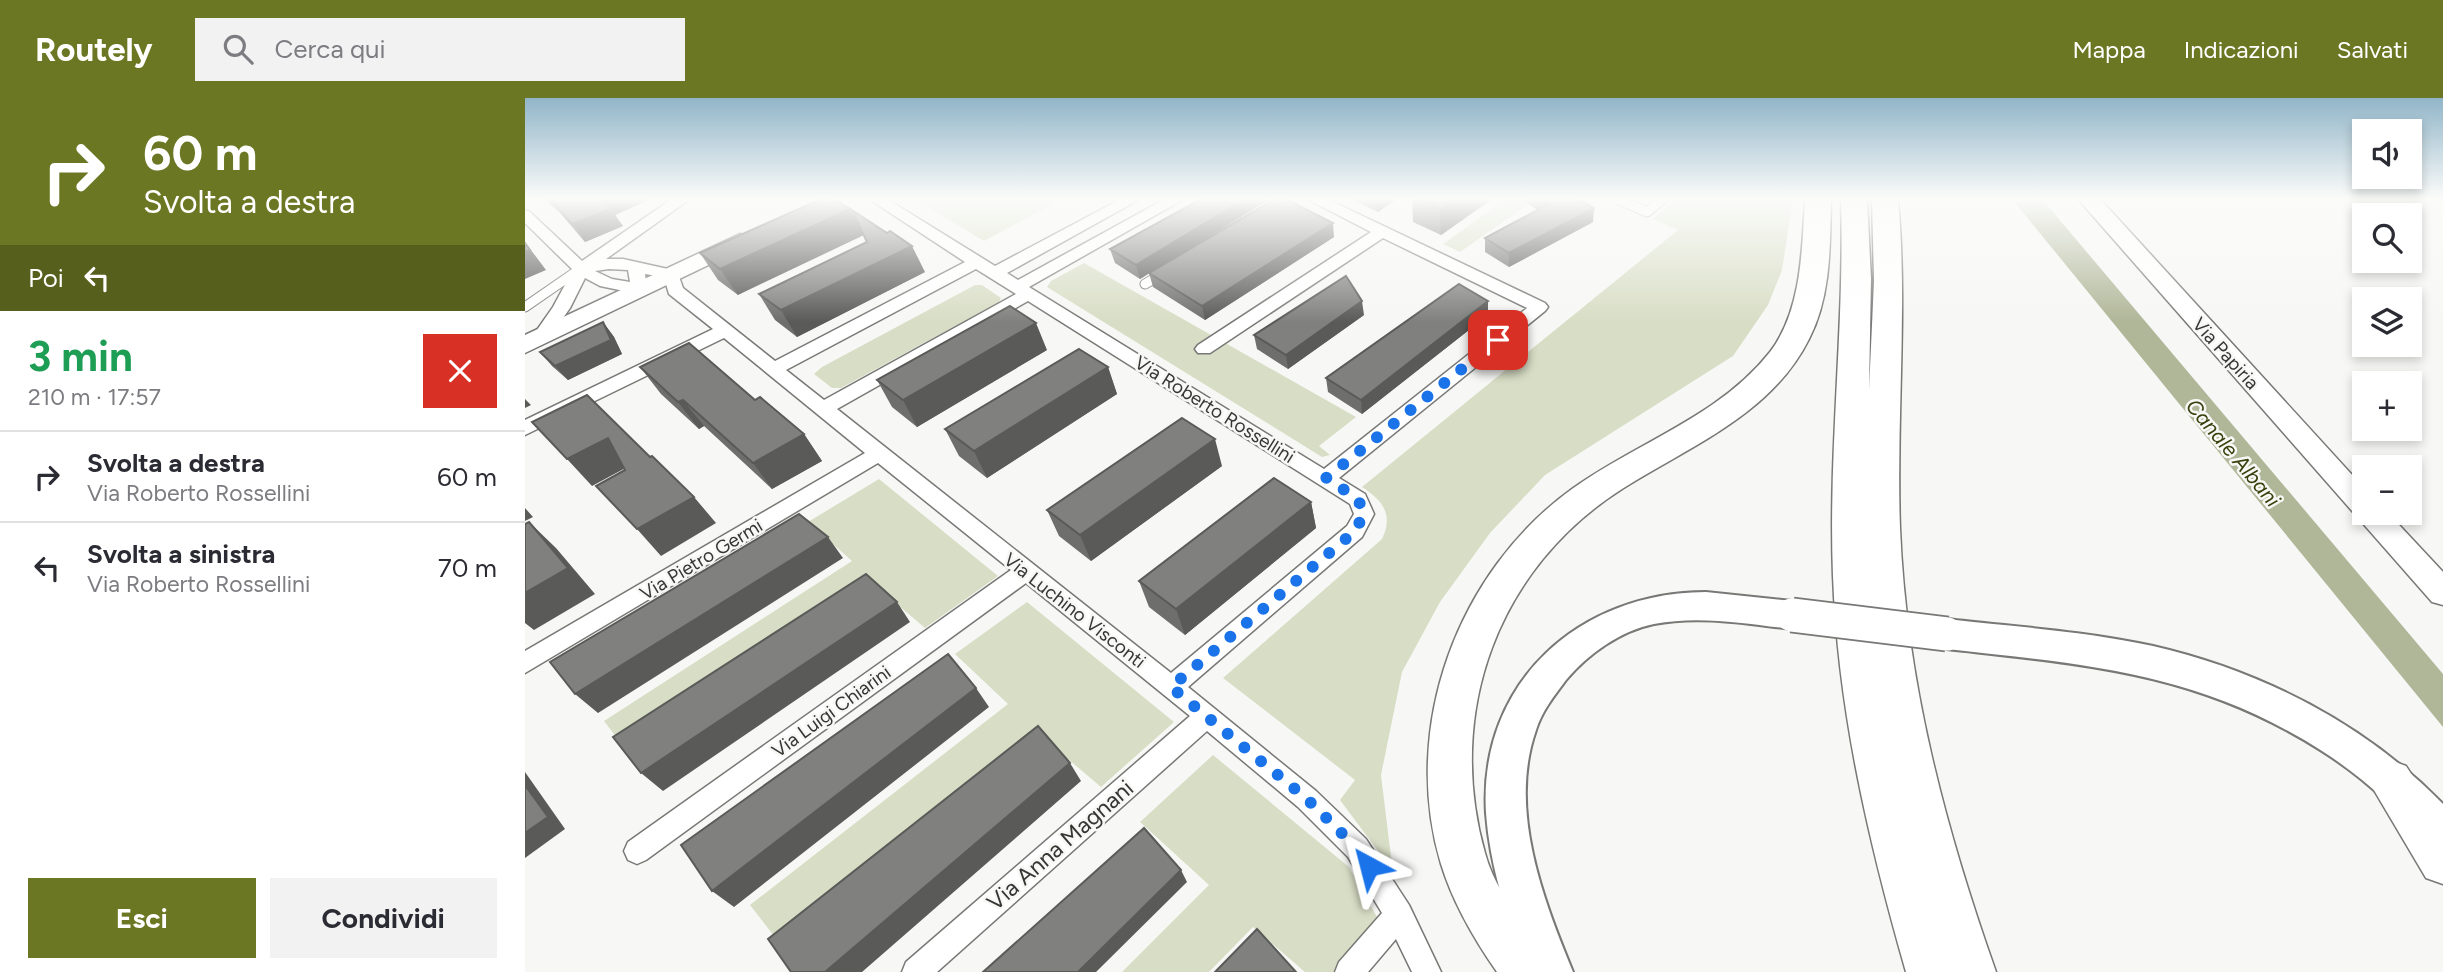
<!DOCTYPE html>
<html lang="it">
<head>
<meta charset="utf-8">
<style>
  :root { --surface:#fff; --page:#f2f2f3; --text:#2b2b33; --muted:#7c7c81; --line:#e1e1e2; --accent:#6c7723 }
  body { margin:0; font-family:Figtree,sans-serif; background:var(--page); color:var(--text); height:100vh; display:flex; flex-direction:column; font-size:26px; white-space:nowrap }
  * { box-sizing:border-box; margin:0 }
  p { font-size:23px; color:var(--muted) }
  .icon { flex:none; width:38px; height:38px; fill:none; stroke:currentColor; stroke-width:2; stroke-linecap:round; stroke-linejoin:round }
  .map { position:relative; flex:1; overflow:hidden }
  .details { display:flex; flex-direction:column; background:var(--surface); width:525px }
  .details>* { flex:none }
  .hud { background:#6c7723; color:#fff; overflow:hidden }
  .fabs { position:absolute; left:1827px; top:21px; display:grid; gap:14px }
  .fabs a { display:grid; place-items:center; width:70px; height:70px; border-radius:0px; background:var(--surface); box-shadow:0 4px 10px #0003; font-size:35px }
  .pin { position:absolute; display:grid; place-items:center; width:60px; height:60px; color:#fff; margin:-30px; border-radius:14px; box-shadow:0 4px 10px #0006 }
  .me { position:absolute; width:77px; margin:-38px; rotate:322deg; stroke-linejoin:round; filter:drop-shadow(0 0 5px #0008) }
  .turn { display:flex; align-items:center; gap:24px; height:147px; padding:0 28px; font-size:32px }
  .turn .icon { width:91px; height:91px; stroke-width:2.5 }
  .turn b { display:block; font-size:49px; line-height:60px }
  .then { display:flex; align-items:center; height:66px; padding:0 28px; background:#0003; gap:14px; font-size:26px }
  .round { display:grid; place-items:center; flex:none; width:74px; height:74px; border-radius:0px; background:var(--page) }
  .overview { display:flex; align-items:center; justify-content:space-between; height:119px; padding:0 28px }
  h1 { font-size:42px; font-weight:700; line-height:52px; color:#1e9e55 }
  .cta { display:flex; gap:14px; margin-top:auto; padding:14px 28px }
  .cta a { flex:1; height:80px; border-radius:0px; background:var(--accent); color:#fff; font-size:28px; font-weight:700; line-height:80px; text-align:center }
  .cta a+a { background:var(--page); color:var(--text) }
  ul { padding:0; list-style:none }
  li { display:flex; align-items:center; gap:21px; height:91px; padding:0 28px; border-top:2px solid var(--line) }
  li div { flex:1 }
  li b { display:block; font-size:26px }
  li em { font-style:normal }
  header { display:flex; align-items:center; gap:42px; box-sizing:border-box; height:98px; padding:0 35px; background:var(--accent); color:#fff }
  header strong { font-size:33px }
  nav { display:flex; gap:38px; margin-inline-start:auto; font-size:24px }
  .search { width:490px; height:63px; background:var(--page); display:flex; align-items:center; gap:18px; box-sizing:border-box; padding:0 24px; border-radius:0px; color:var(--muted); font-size:26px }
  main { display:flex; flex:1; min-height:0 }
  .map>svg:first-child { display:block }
</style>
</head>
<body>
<header>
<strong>Routely</strong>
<div class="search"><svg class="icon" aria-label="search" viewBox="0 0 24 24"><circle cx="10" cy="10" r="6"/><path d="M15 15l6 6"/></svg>Cerca qui</div>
<nav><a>Mappa</a><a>Indicazioni</a><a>Salvati</a></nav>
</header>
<main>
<section class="details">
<div class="hud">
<div class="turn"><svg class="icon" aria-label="right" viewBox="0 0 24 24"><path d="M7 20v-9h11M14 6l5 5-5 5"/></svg><div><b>60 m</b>Svolta a destra</div></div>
<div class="then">Poi<svg class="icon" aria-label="left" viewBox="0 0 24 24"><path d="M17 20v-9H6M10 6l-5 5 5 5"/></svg></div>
</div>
<div class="overview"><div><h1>3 min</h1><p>210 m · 17:57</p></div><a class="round" style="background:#d93025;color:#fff"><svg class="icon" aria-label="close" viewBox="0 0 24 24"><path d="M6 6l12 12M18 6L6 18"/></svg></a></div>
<ul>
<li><svg class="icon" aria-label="right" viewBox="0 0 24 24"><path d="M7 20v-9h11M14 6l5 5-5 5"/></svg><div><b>Svolta a destra</b><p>Via Roberto Rossellini</p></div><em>60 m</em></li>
<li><svg class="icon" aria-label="left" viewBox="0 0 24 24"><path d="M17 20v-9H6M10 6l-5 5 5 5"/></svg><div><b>Svolta a sinistra</b><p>Via Roberto Rossellini</p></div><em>70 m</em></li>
</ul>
<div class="cta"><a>Esci</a><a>Condividi</a></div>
</section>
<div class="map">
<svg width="1918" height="874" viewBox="0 0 1918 874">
  <rect width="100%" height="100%" fill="#f7f8f5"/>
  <path fill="#d8ddc5" d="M389 101H537L459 143Z
    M981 101H1011L935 154 918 146Z
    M1152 101H1268L1257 172 1243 207 1208 258 1020 377 965 435 915 504 877 574 856 677 866 759 871 777 815 702 830 682 698 580 857 441C869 416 857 402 837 389L1153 132 1128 121Z
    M559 165 831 319 794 348 805 357 797 359 522 189 526 183Z
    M450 187H457L476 200 474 204 316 290H307L289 276 297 269Z
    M354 381 473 478 400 530 353 490 102 653 79 623 327 463 283 424Z
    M502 504 649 624 576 689 517 639 256 847 225 807 483 606 430 556Z
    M688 657 824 769 857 828 816 874H780L728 829 684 874H597L684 787 615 724Z"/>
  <path fill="#b0b698" d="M1487 101H1517L1918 576V629Z"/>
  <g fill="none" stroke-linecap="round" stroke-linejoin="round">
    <defs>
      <path id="service" d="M1092 101 1122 114 1138 101
        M620 186 639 175
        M0 209 55 171"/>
      <path id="minor" d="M147 101H165L81 161H98L152 173 158 190 250 263 440 164 344 101H362L470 168 596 101H615L482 175 493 182 640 101H659L504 189 799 371 1002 210 858 140 685 255H673L670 251 673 247 846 134 782 101H802L1020 205 1023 209 1020 213 814 380 840 396 849 416 837 439 663 589 791 693 841 741 884 807 916 874H887L871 841 843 874H810L814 864 857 815 823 759 773 709 682 633 412 874H377L381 864 665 618 501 485 121 762 112 766 103 762 99 753 103 744 486 472 353 365 0 575V553L340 355 199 240 0 337V322L188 231 144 196 139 179 120 176 122 191 114 196 75 188 60 180 45 210 22 243H10L7 239 28 209 48 172 0 125V112L5 114 57 163ZM84 171 103 172 105 184 87 181 70 173ZM451 171 491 196 299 302 261 272ZM503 203 825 406 829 416 822 428 646 575 312 311Z"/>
      <path id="secondary" d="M1553 101H1575L1839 390V415H1863L1918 474V507L1907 504Z
        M215 136 223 138 226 143 223 148 0 255V237Z"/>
      <path id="primary" d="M1181 494 1267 503 1280 507 1285 517 1280 527 1267 531C1222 526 1175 517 1129 526 1095 533 1063 556 1041 582 1029 598 1017 613 1011 632 983 711 1018 801 1048 874H1002C983 822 965 770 961 715 953 584 1055 494 1181 494Z
        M1422 521C1491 529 1560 533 1628 548 1737 573 1840 626 1918 706V754C1893 745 1878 720 1860 702 1841 684 1819 667 1797 653 1673 574 1563 567 1422 551L1409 546 1404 536 1409 526Z"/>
      <path id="trunk" d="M1280 101H1306C1305 148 1306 199 1284 241 1246 317 1165 348 1097 391 973 470 920 614 960 755 972 801 1009 832 1027 874H972C949 841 928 805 916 766 875 630 932 474 1047 391 1112 344 1194 319 1245 254 1277 212 1277 151 1280 101Z
        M1316 101H1342L1346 181 1344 292 1349 183 1347 101H1373C1383 211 1371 320 1375 430 1381 583 1420 730 1471 874H1381C1344 745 1313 613 1308 478 1303 352 1320 227 1316 101Z
        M1865 662 1881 668 1918 724V786L1901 780 1843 682 1849 668Z"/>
    </defs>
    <use href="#service" stroke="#787876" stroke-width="11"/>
    <use href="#minor" stroke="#787876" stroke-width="3"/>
    <use href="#secondary" stroke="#787876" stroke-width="3"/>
    <use href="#primary" stroke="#787876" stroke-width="4"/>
    <use href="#trunk" stroke="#787876" stroke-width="3"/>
    <use href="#service" stroke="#fff" stroke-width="9"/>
    <use href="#minor" fill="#fff" fill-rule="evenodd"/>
    <use href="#secondary" fill="#fff" fill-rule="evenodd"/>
    <use href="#primary" fill="#fff" fill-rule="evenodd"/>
    <use href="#trunk" fill="#fff" fill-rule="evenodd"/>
    <defs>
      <path id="primary-bridge" d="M1267 517 1422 536"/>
    </defs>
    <use href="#primary-bridge" stroke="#787876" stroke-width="37" stroke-linecap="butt"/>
    <use href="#primary-bridge" stroke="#fff" stroke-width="33"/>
  </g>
  <path fill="#6e6f6c" d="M19 101H126L90 117 98 128 60 144 35 115Z
    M296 101 213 197 193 182 175 155Z
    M826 101H872L853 114Z
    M887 101H967L916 137 888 124Z
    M997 101H1053L1068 124 984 169 960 154V140L1012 112Z
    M742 103 639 167 809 139 680 222 628 189 624 175 615 181 590 165 585 151Z
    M400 174 272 239 250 222 234 196Z
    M963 203V217L837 316 803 294 801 280Z
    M839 217 763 271 732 251 729 237Z
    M78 224 89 239 97 256 43 282 27 268 15 254Z
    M522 252 392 329 367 309 352 282Z
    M115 269 230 302 279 336 297 363 247 391 179 328 174 331 136 296Z
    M583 269 592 296 462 380 434 358 420 331Z
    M697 368 566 463 534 438 522 412Z
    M786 404 791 430 660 537 624 509 614 483Z"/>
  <path fill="#5a5a58" d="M77 101H126L90 117 98 128 60 144 47 126Z
    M720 101H742V103L615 181 611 167Z
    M852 101H872L853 114Z
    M929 101H967L916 137 915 111Z
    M1069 110 1068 124 984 169V155Z
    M325 111 339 137 213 197 195 171Z
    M808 125 809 139 680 222 677 208Z
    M0 144 21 172 0 181Z
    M387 148 400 174 272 239 256 212Z
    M837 203 839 217 763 271 761 257Z
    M963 203V217L837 316 836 302Z
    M78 224 89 239 97 256 43 282 30 268Z
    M511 225 522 252 392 329 378 302Z
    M583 269 592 296 462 380 449 353Z
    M0 301 6 307 0 310Z
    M158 302 179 328 174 331 153 304Z
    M279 336 297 363 247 391 228 365Z
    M83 340 106 367 67 388 42 361Z
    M690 341 697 368 566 463 555 437Z
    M169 399 191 425 136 458 112 431Z
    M786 404 791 430 660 537 651 511Z
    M0 410 8 419 0 423Z
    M4 424 31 450 70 496 9 532 0 525V495Z
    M303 439 318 460 73 615 50 596Z
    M372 504 385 524 138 693 116 675Z
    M451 590 464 609 209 809 187 793Z
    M545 665 556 683 337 874H300Z
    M0 674 40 731 0 760Z
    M656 772 662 784 571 874H553Z"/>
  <path fill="#80817e" stroke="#5a5a58" stroke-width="2" d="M26 101H77L85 111 47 126Z
    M296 101H310L325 111 195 171 175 155Z
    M676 101H720L611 167 585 151Z
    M750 101H761L808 125 677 208 624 175Z
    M894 101H929L915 111Z
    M1017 101H1053L1069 110 984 155 960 140 1024 106Z
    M327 112 362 135 365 133 387 148 256 212 234 196 342 144Z
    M0 145 5 152 0 154Z
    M821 178 837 203 761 257 729 237Z
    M934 186 963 203 836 302 801 280Z
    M485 208 511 225 378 302 352 282Z
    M78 224 86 242 30 268 15 254Z
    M164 245 230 302 235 299 279 336 228 365 158 302 153 304 115 269Z
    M554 251 583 269 449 353 420 331Z
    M62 297 125 359 127 358 169 399 112 431 71 388 100 372 83 340 42 361 7 324Z
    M657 320 690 341 555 437 522 412Z
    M749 380 786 404 651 511 614 483Z
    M274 416 303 439 50 596 25 564Z
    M4 424 43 470 0 495V426Z
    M341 476 372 504 116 675 88 639Z
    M423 556 451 590 187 793 156 747Z
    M513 628 545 665 300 874H266L243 841Z
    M0 687 23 719 0 735Z
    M619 730 656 772 553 874H458Z
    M732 831 771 874H690Z"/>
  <linearGradient id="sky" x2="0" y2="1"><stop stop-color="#91b5c8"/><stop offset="0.45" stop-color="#fbfcfa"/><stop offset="1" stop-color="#fbfcfa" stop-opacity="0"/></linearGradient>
  <rect width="1918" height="224" fill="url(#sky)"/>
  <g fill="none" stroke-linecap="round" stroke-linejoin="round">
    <path stroke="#1a73e8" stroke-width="12" stroke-dasharray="0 21.6" d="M844 768 832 750 782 701 646 589 830 433 839 416 833 401 801 380 973 242"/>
  </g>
  <g text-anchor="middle" stroke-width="5" stroke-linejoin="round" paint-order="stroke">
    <g font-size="19" fill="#363635" stroke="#f7f8f5">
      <text transform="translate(1701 255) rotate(48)" y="7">Via Papiria</text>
      <text transform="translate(690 311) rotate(32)" y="7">Via Roberto Rossellini</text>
      <text transform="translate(176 461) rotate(-31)" y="7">Via Pietro Germi</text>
      <text transform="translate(550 512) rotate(38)" y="7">Via Luchino Visconti</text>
      <text transform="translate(306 613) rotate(-36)" y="7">Via Luigi Chiarini</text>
    </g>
    <g font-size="21" font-style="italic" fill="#39400c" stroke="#f7f8f5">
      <text transform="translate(1708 355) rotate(50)" y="7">Canale Albani</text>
    </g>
    <g font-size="23" fill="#363635" stroke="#f7f8f5">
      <text transform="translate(535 747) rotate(-41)" y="8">Via Anna Magnani</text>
    </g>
  </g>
</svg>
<div class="fabs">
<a><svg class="icon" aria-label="sound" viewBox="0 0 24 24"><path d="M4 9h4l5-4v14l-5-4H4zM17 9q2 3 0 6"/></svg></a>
<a><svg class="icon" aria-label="search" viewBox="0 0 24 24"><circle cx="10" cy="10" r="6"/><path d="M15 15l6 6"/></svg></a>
<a><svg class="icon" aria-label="layers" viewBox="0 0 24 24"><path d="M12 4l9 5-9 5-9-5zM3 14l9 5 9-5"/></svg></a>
<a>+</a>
<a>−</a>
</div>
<div class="pin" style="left:973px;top:242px;background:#d93025"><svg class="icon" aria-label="arrive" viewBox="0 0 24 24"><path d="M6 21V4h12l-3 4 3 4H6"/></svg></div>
<svg class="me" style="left:844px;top:768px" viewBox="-20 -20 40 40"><path d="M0-17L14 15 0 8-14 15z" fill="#1a73e8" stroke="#fff" stroke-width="4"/></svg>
</div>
</main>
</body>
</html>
